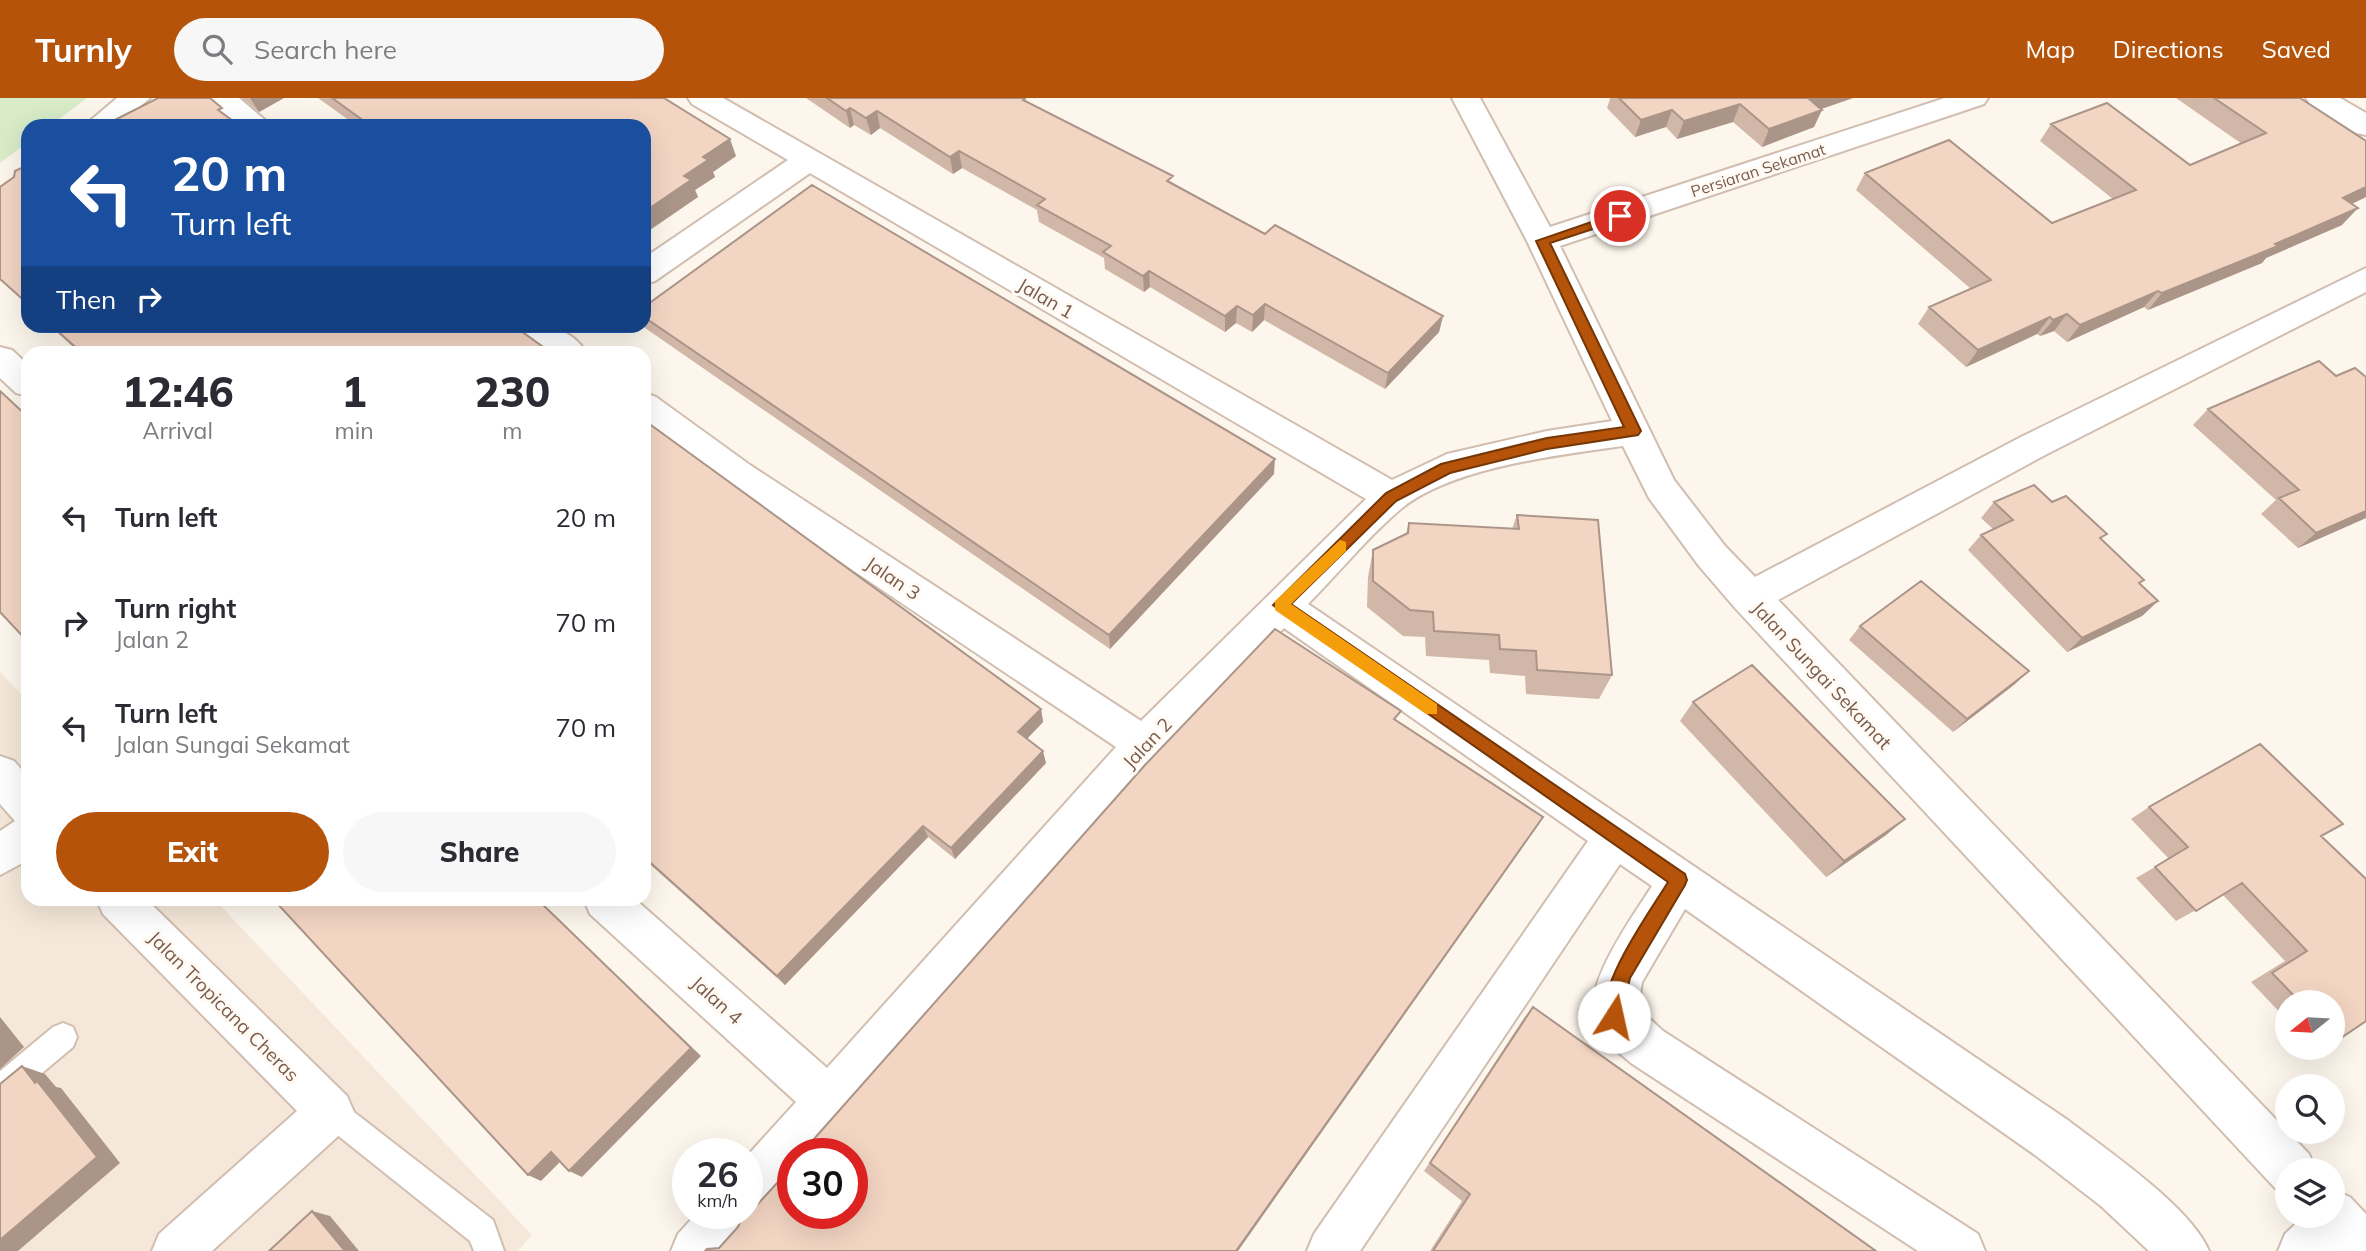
<!DOCTYPE html>
<html lang="en">
<head>
<meta charset="utf-8">
<style>
  :root { --surface:#fff; --page:#f7f7f7; --text:#2b2b33; --muted:#7c7c81; --accent:#b45309 }
  body { margin:0; font-family:Mulish,sans-serif; background:var(--page); color:var(--text); height:100vh; display:flex; flex-direction:column; font-size:26px; white-space:nowrap }
  * { box-sizing:border-box; margin:0 }
  p { font-size:23px; color:var(--muted) }
  .icon { flex:none; width:38px; height:38px; fill:none; stroke:currentColor; stroke-width:2; stroke-linecap:round; stroke-linejoin:round }
  .map { position:relative; flex:1; overflow:hidden }
  .details { position:absolute; left:21px; top:248px; width:630px; height:560px; display:flex; flex-direction:column; background:var(--surface); border-radius:21px; box-shadow:0 7px 28px #0002 }
  .details>* { flex:none }
  .top-card { position:absolute; left:21px; top:21px; width:630px; height:214px; border-radius:21px; box-shadow:0 7px 28px #0002; background:#1a4fa0; color:#fff; overflow:hidden }
  .needle { width:46px; rotate:252deg }
  .controls { position:absolute; left:2275px; top:892px; display:grid; gap:14px }
  .controls a { display:grid; place-items:center; width:70px; height:70px; border-radius:50%; background:var(--surface); box-shadow:0 7px 28px #0002; font-size:35px }
  .speed { position:absolute; left:672px; top:1040px; display:flex; gap:14px; font-size:35px; font-weight:700; text-align:center }
  .speed>* { display:grid; place-content:center; width:91px; height:91px; border-radius:50%; background:var(--surface); box-shadow:0 7px 28px #0002; line-height:1 }
  .speed small { font-size:18px; font-weight:400 }
  .speed .limit { border:10px solid #d22; background:#fff; color:#111 }
  .pin { position:absolute; display:grid; place-items:center; width:60px; height:60px; color:#fff; margin:-30px; border:4px solid #fff; border-radius:50%; box-shadow:0 2px 7px #0007 }
  .me { position:absolute; width:77px; margin:-38px; rotate:10deg; stroke-linejoin:round; filter:drop-shadow(0 0 5px #0008) }
  .turn { display:flex; align-items:center; gap:24px; height:147px; padding:0 35px; font-size:32px }
  .turn .icon { width:91px; height:91px; stroke-width:2.5 }
  .turn b { display:block; font-size:49px; line-height:60px }
  .then { display:flex; align-items:center; height:66px; padding:0 35px; background:#0003; gap:14px; font-size:26px }
  .eta { display:flex; justify-content:space-evenly; align-items:center; height:119px; text-align:center }
  .eta b { font-size:42px; font-weight:800; line-height:49px }
  .button { display:flex; gap:14px; margin-top:auto; padding:14px 35px }
  .button a { flex:1; height:80px; border-radius:42px; background:var(--accent); color:#fff; font-size:28px; font-weight:800; line-height:80px; text-align:center }
  .button a+a { background:var(--page); color:var(--text) }
  ul { padding:0; list-style:none }
  li { display:flex; align-items:center; gap:21px; height:105px; padding:0 35px }
  li div { flex:1 }
  li b { display:block; font-size:26px }
  li em { font-style:normal }
  header { display:flex; align-items:center; gap:42px; box-sizing:border-box; height:98px; padding:0 35px; background:var(--accent); color:#fff }
  header strong { font-size:33px }
  nav { display:flex; gap:38px; margin-inline-start:auto; font-size:24px }
  .search { width:490px; height:63px; background:var(--page); display:flex; align-items:center; gap:18px; box-sizing:border-box; padding:0 24px; border-radius:38px; color:var(--muted); font-size:26px }
  .map>svg:first-child { display:block }
</style>
</head>
<body>
<header>
<strong>Turnly</strong>
<div class="search"><svg class="icon" aria-label="search" viewBox="0 0 24 24"><circle cx="10" cy="10" r="6"/><path d="M15 15l6 6"/></svg>Search here</div>
<nav><a>Map</a><a>Directions</a><a>Saved</a></nav>
</header>
<div class="map">
<svg width="2366" height="1153" viewBox="0 0 2366 1153">
  <rect width="100%" height="100%" fill="#fdf6ec"/>
  <path fill="#f5e8da" d="M0 574 28 603V802H215L532 1137 518 1153H0Z"/>
  <path fill="#d8ecc9" d="M0 0H87L50 28H28V44L0 65Z"/>
  <g fill="none" stroke-linecap="round" stroke-linejoin="round">
    <defs>
      <path id="lane" d="M63 925 73 929 77 939 73 949 10 1002 0 1007V973L53 929Z
        M331 999 341 1004 493 1122 504 1153H474L470 1143 321 1024 316 1014 321 1004Z"/>
      <path id="street" d="M117 0H150L117 28H84Z
        M206 0H239L272 28H239Z
        M688 0H723L1392 382 1447 356 1547 333 1612 323 1527 143 1452 0H1480L1550 129 1945 0H1988L1984 6 1560 148 1674 382 1725 448 1755 479 2021 339 2366 170V194L2045 357 1778 502 2309 1056 2316 1073H2287V1095L2275 1090 1736 511 1699 468 1649 400 1623 348C1559 357 1453 369 1402 410 1368 438 1339 475 1308 506L2069 1023C2108 1053 2191 1109 2209 1153H2149L2101 1108 2035 1057 1685 811 1642 884 1638 910 1663 933 1978 1136 1985 1153H1918L1631 965C1621 956 1607 946 1599 935 1572 899 1633 819 1652 788L1620 766 1360 1153H1307L1314 1136 1588 743 1284 530 1158 658 812 1055H793V1078L764 1111 753 1115 746 1132 727 1153H671L678 1136 697 1115H747V1058L796 1004 590 816 584 802H636L827 970 1116 649 726 387 644 326V295L656 299 750 367 1141 623 1366 401 810 75 655 183 644 186V160L788 62 692 6Z
        M2306 0H2340L2366 15V37L2356 35 2310 6Z
        M517 228C544 226 572 229 587 256 557 256 534 257 517 228Z
        M0 249 12 252 28 267V298L16 295 0 280Z
        M0 658 14 663 28 679V762L0 777V733L15 723 0 706Z
        M97 802H147L347 998 354 1014 347 1030 212 1153H152L159 1136 297 1013 103 816Z
        M2333 1092 2350 1099 2366 1116V1153H2278L2285 1136 2304 1118H2333Z"/>
    </defs>
    <use href="#lane" stroke="#d1beb0" stroke-width="4"/>
    <use href="#street" stroke="#d1beb0" stroke-width="4"/>
    <use href="#lane" fill="#fff" fill-rule="evenodd"/>
    <use href="#street" fill="#fff" fill-rule="evenodd"/>
  </g>
  <path fill="#d1b7a8" d="M242 0H284L259 14Z
    M318 0H664L736 58 713 74 715 79 695 92 698 99 644 136V28H357Z
    M806 0H1026V3L1265 136 1443 218 1439 234 1385 291 1264 222 1252 234 1236 225 1225 234 1150 189 1144 194 1105 171 1104 160 1039 124 1037 112 962 70 953 76 880 30 871 37 854 27 850 30Z
    M1609 0H1853L1821 11 1814 29 1762 49 1733 24 1677 41 1666 29 1635 39 1607 10 1610 1Z
    M2176 0H2300L2366 43V99L2352 106 2342 127 2266 160 2262 165 2148 212 2144 209 2067 244 2054 233 2040 238 2037 236 1966 269 1918 226 1929 209 1971 191 1856 92 1865 75 2052 125 2113 101 2040 43 2051 26 2190 67 2242 46Z
    M28 67V207L0 182V89L14 79Z
    M644 209 1274 376 1110 551 645 230 644 228Z
    M50 228H514L553 256H81Z
    M2208 311 2366 420 2298 450 2261 416 2276 402 2193 327Z
    M644 322 1041 611 1043 624 1027 641 1046 665 955 761 928 739 785 887 644 761Z
    M1994 404H2052L2102 442 2140 486 2158 503 2142 518 2067 554 1968 452 1981 437 1993 431 1981 420Z
    M1517 417 1612 577 1599 601 1526 596 1525 578 1490 575 1489 562 1426 558 1425 539 1403 538 1367 509 1368 479 1373 452 1406 436 1409 425 1512 431Z
    M1860 528 2015 586 1953 634 1849 542Z
    M1693 604 1905 721 1886 737 1826 779 1680 623Z
    M2149 709 2321 738 2338 942 2333 944V905H2287V922L2251 884 2285 863 2223 797 2176 823 2136 780 2169 761 2131 721Z
    M1533 909 1876 1153H1430L1462 1103 1424 1073 1524 920Z"/>
  <path fill="#aa9588" d="M250 0H284L259 14Z
    M1812 0H1853L1801 18 1809 1Z
    M1740 6 1733 24 1677 41 1684 23Z
    M850 10 854 27 850 30 846 13Z
    M1672 12 1666 29 1635 39 1641 22Z
    M1822 12 1814 29 1762 49 1769 31Z
    M877 13 880 30 871 37 866 20Z
    M730 41 736 58 713 74 715 79 695 92 698 99 644 136V114L684 78 703 59Z
    M959 53 962 70 953 76 950 59Z
    M2366 89V99L2328 117 2343 100Z
    M2358 110 2342 127 2266 160 2262 165 2148 212 2162 195Z
    M1149 173 1150 189 1144 194 1143 178Z
    M2158 193 2144 209 2067 244 2080 227Z
    M1265 206 1264 222 1252 234 1253 217Z
    M1237 208 1236 225 1225 234V218Z
    M2067 216 2054 233 2040 238 2053 222Z
    M1443 218 1439 234 1385 291 1388 275Z
    M2050 219 2037 236 1966 269 1978 252Z
    M1275 361 1274 376 1110 551 1109 537Z
    M2366 413V420L2298 450 2316 435Z
    M2158 503 2142 518 2067 554 2082 540Z
    M2029 573 2015 586 1953 634 1967 621Z
    M1041 611 1043 624 1021 647 1018 634Z
    M1043 653 1046 665 955 761 951 750Z
    M1543 719 1536 730 1238 1153H1236Z
    M1905 721 1886 737 1826 779 1844 763Z
    M923 728 928 739 785 887 777 878Z
    M538 802 701 958 582 1079 569 1073Z
    M0 919 24 949 0 971Z
    M22 968 45 976 56 989 61 990 120 1065 18 1153H0V1142L35 985Z
    M551 1054 564 1060 541 1083 528 1077Z
    M312 1113 330 1118 359 1153H345Z"/>
  <path fill="#f3d5c3" stroke="#aa9588" stroke-width="2" d="M158 0H210L222 10 218 12 240 28H103Z
    M332 0H664L730 41 703 59 708 62 684 78 691 82 644 114V28H371Z
    M827 0H1025L1023 2 1173 78 1167 83 1265 136 1275 127 1443 218 1388 275 1265 206 1253 217 1237 208 1225 218 1149 173 1143 178 1103 154 1111 148 1037 107 1045 101 959 53 950 59 877 13 866 20 850 10 846 13Z
    M1619 0H1812L1809 1 1822 12 1769 31 1740 6 1684 23 1672 12 1641 22Z
    M2214 0H2300L2366 43V89L2343 100 2358 110 2275 146 2278 148 2162 195 2158 193 2080 227 2067 216 2053 222 2050 219 1978 252 1929 209 1991 182 1865 75 1949 42 2052 125 2136 92 2051 26 2107 5 2190 67 2266 35Z
    M28 67V206L0 181V89L14 79 15 73Z
    M812 87 1275 361 1109 537 644 219V209Z
    M52 228H514L553 256H83Z
    M2319 263 2336 278 2355 270 2366 279V413L2316 435 2279 400 2299 392 2208 311Z
    M0 293 28 319V544L0 514Z
    M644 322 1041 611 1018 634 1043 653 951 750 923 728 777 878 644 759Z
    M2034 387 2052 404 2066 398 2107 436 2100 440 2144 482 2139 485 2158 503 2082 540 1981 437 2013 422 1994 404Z
    M1517 417 1598 422 1612 577 1537 572 1536 553 1500 551 1499 537 1434 533 1433 514 1410 512 1373 483V452L1408 435 1409 425 1519 431Z
    M1921 483 2029 573 1967 621 1860 528Z
    M1275 531 1401 613 1394 621 1543 719 1236 1153H705L707 1151 719 1150 738 1129 744 1115H747V1111L757 1107 787 1074V1062L793 1056V1115H852V1055H794L797 1051 806 1050 1145 667Z
    M1752 567 1905 721 1844 763 1693 604Z
    M2260 646 2343 726 2321 738 2366 781V923L2338 942 2333 938V905H2301L2272 875 2307 853 2242 785 2196 813 2155 769 2188 749 2149 709Z
    M274 802H538L691 950 569 1073 551 1054 528 1077Z
    M1533 909 1876 1153H1433L1470 1096 1430 1065Z
    M22 968 35 985 37 983 97 1059 0 1142V986Z
    M312 1113 345 1153H269Z"/>
  <path fill="#b45309" stroke="#753606" stroke-width="2" d="M1620 114 1626 118 1624 121 1550 145 1641 333 1638 337 1547 351 1450 375 1396 403 1291 506 1685 776 1687 782 1685 787 1630 880 1620 925 1614 928 1607 925C1593 891 1650 814 1668 784L1273 507 1386 395 1441 366 1547 340 1624 329 1536 143Z"/>
  <path fill="#f59e0b" d="M1340 442 1346 444V453L1291 506 1437 606V616H1426L1275 512V503Z"/>
  <g text-anchor="middle" stroke-width="6" stroke-linejoin="round" paint-order="stroke">
    <g font-size="16" fill="#7a5c4d" stroke="#fffaf3">
      <text transform="translate(1758 72) rotate(-18)" y="6">Persiaran Sekamat</text>
    </g>
    <g font-size="19" fill="#7a5c4d" stroke="#fffaf3">
      <text transform="translate(1046 200) rotate(30)" y="7">Jalan 1</text>
      <text transform="translate(893 480) rotate(34)" y="7">Jalan 3</text>
      <text transform="translate(1822 577) rotate(47)" y="7">Jalan Sungai Sekamat</text>
      <text transform="translate(1147 645) rotate(-47)" y="7">Jalan 2</text>
      <text transform="translate(717 902) rotate(42)" y="7">Jalan 4</text>
      <text transform="translate(224 908) rotate(45)" y="7">Jalan Tropicana Cheras</text>
    </g>
  </g>
</svg>
<div class="controls">
<a><svg class="needle" viewBox="-14 -14 28 28"><path d="M0-13l5 13h-10z" fill="#e53935"/><path d="M0 13l5-13h-10z" fill="#7c7c81"/></svg></a>
<a><svg class="icon" aria-label="search" viewBox="0 0 24 24"><circle cx="10" cy="10" r="6"/><path d="M15 15l6 6"/></svg></a>
<a><svg class="icon" aria-label="layers" viewBox="0 0 24 24"><path d="M12 4l9 5-9 5-9-5zM3 14l9 5 9-5"/></svg></a>
</div>
<div class="speed"><div>26<small>km/h</small></div><div class="limit">30</div></div>
<div class="pin" style="left:1620px;top:118px;background:#d93025"><svg class="icon" aria-label="arrive" viewBox="0 0 24 24"><path d="M6 21V4h12l-3 4 3 4H6"/></svg></div>
<svg class="me" style="left:1614px;top:919px" viewBox="-20 -20 40 40"><circle r="19" fill="#fff"/><path d="M0-13L10 11 0 6-10 11z" fill="#b45309"/></svg>
<div class="top-card">
<div class="turn"><svg class="icon" aria-label="left" viewBox="0 0 24 24"><path d="M17 20v-9H6M10 6l-5 5 5 5"/></svg><div><b>20 m</b>Turn left</div></div>
<div class="then">Then<svg class="icon" aria-label="right" viewBox="0 0 24 24"><path d="M7 20v-9h11M14 6l5 5-5 5"/></svg></div>
</div>
<section class="details">
<div class="eta">
<div><b>12:46</b><p>Arrival</p></div>
<div><b>1</b><p>min</p></div>
<div><b>230</b><p>m</p></div>
</div>
<ul>
<li><svg class="icon" aria-label="left" viewBox="0 0 24 24"><path d="M17 20v-9H6M10 6l-5 5 5 5"/></svg><div><b>Turn left</b></div><em>20 m</em></li>
<li><svg class="icon" aria-label="right" viewBox="0 0 24 24"><path d="M7 20v-9h11M14 6l5 5-5 5"/></svg><div><b>Turn right</b><p>Jalan 2</p></div><em>70 m</em></li>
<li><svg class="icon" aria-label="left" viewBox="0 0 24 24"><path d="M17 20v-9H6M10 6l-5 5 5 5"/></svg><div><b>Turn left</b><p>Jalan Sungai Sekamat</p></div><em>70 m</em></li>
</ul>
<div class="button"><a>Exit</a><a>Share</a></div>
</section>
</div>
</body>
</html>
